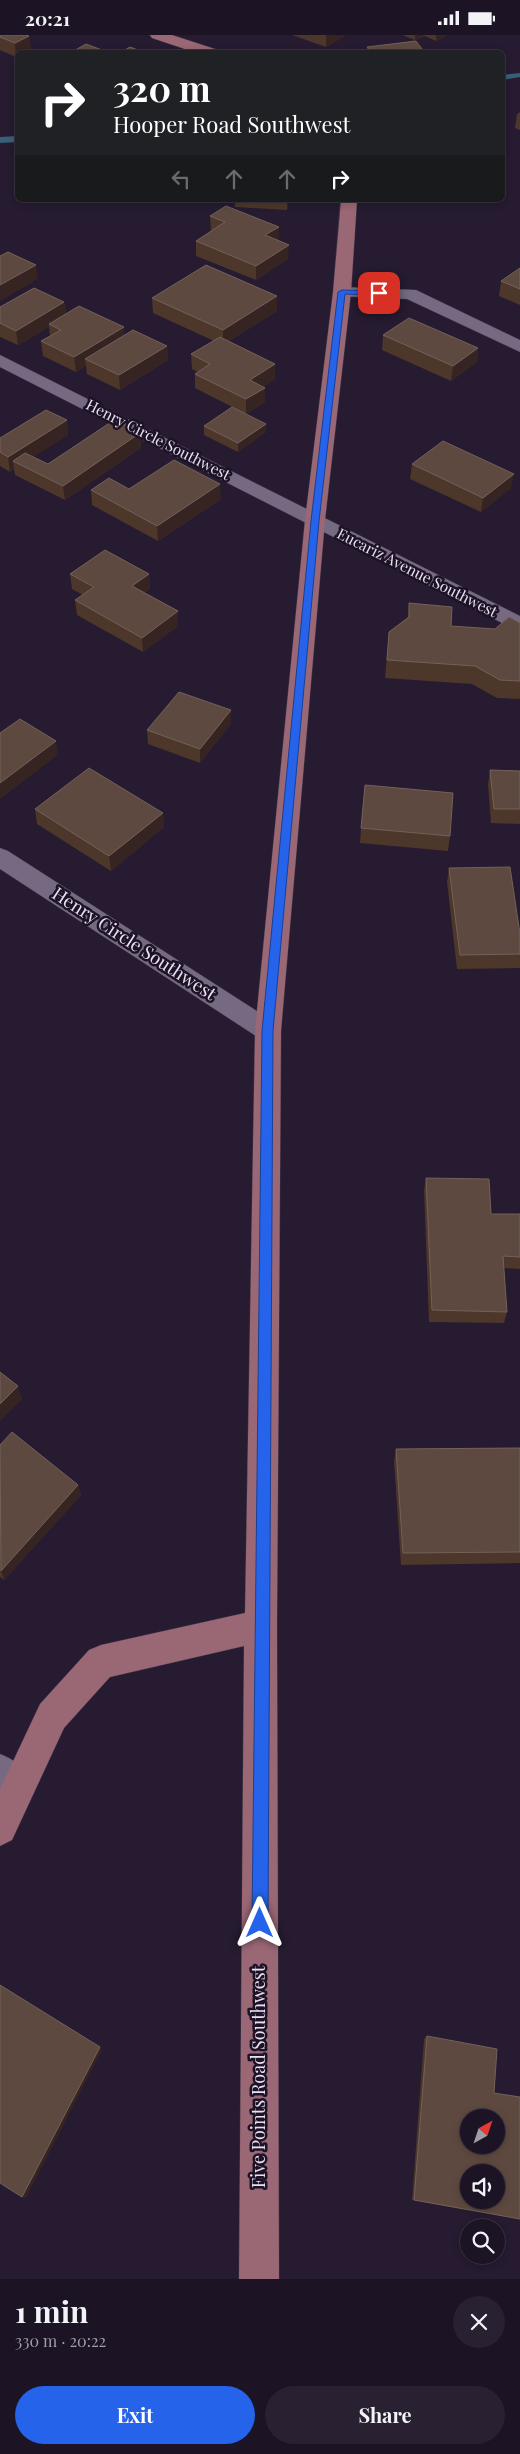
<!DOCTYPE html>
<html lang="en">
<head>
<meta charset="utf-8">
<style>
  :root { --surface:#1c1424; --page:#292131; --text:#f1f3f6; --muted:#a09ea6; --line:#3a3341; --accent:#2563eb }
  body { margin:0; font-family:"Playfair Display",serif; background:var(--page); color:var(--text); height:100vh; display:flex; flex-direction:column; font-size:19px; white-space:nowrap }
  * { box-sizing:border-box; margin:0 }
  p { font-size:16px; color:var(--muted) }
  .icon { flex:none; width:28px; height:28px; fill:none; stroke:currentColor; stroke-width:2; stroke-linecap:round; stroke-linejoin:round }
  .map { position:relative; height:2244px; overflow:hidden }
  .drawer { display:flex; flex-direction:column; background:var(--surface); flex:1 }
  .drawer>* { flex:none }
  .top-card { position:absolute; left:15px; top:15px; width:490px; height:152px; border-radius:8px; box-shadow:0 2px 8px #0003,0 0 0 1px var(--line); background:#202124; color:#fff; overflow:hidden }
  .needle { width:32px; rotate:40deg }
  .controls { position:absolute; left:460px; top:2074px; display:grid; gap:10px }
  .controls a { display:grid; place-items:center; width:45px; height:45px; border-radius:50%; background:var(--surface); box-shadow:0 2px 8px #0003,0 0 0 1px var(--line); font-size:25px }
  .pin { position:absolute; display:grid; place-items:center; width:42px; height:42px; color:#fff; margin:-21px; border-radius:10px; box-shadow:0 2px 8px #0006 }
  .me { position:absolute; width:55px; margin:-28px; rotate:0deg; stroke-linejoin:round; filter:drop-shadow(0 0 4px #0008) }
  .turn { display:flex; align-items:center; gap:18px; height:105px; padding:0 15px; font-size:22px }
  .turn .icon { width:65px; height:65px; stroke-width:2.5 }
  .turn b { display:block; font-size:35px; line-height:42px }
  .lanes { display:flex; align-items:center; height:48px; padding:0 15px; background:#0003; justify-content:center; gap:25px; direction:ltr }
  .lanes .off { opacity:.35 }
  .round { display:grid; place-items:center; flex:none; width:52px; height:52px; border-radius:26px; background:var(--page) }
  .head { display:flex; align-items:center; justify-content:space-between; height:85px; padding:0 15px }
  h1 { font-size:30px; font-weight:700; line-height:38px }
  .action { display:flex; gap:10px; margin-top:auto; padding:10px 15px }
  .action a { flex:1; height:58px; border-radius:30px; background:var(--accent); color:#fff; font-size:20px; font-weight:700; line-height:58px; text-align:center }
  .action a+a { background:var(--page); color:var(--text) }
  .status { display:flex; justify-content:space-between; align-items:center; height:35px; padding:0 25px; background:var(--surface); direction:ltr }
  .status svg { height:14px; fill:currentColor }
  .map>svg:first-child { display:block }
</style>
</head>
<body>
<div class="status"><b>20:21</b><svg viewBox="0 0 49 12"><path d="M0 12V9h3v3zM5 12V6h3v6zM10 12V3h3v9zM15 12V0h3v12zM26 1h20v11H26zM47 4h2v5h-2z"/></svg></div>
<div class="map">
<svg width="520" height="2244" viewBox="0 0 520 2244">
  <rect width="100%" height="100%" fill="#261b30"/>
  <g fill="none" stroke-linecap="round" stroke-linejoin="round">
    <path fill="#396076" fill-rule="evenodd" d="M520 38V42L502 45V40Z
      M18 101V107L0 108V102Z"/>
    <defs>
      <path id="street" d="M342 252 416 255 520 305V317L407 264 336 261 333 257 336 253Z
        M0 320 520 581V597L0 332Z
        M0 813 8 816 277 989 281 996 277 1003 268 1006 259 1003 0 834Z
        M0 1719C17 1726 29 1735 35 1752L30 1764 18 1769 0 1759Z"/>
      <path id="secondary" d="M150 0H172L218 15 220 18H197L152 3Z
        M341 165H357L351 257 325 485 281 996 277 1591 279 2244H239L244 1611 110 1642 64 1693 12 1805 0 1811V1754L40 1669 89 1615 101 1610 245 1578 255 996 305 485 333 257Z"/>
    </defs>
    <use href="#street" stroke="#3f3548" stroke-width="1"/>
    <use href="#secondary" stroke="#3f3548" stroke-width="1"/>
    <use href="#street" fill="#766982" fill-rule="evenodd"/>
    <use href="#secondary" fill="#9a6775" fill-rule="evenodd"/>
  </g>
  <path fill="#4d372a" d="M0 0 29 1 31 15 18 18V21L16 22 0 15Z
    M292 0H346L326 12Z
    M402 0H448L436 6 425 1 415 5Z
    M367 12 425 18H367Z
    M520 77V95L515 93 517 79Z
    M235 165H289L287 175 235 172Z
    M210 181 279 206 288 224 256 245 196 221V206L212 196H211Z
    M520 233V270L499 261 501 246Z
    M152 263 277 276 229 306 275 329V344L263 352 265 353V367L246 379 195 353V339L198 337 192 334 191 319 214 306 153 278Z
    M64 267 66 279 124 300 167 311 168 325 120 355 87 339 86 331 76 337 43 321 41 306 50 301 49 292 18 310 0 302V272Z
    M383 300 478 313 477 327 451 346 382 315Z
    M67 385 68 400 33 422 48 429 140 398 141 413 65 465 15 440 14 434 10 437 0 431V403Z
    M266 389V397L238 417 204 400V391Z
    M412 429 511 453 481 477 410 444Z
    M129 454 221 464 158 506 92 470 91 455Z
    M70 539H149L150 554 144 558 178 576V591L143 617 77 580 75 565 83 560 72 554Z
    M409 568 451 591 495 594 520 588V664L497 663 472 649 385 643 389 597 408 582Z
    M231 675V689L200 728 148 709 147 695Z
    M490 735 520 736V789L491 788 488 750Z
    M35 774 163 778 164 792 111 836 37 789Z
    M361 793 450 801 448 816 360 808Z
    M449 833 520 899V933L457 934 447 847Z
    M426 1143 491 1179H520V1234L504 1233 507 1277 504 1288 429 1287 424 1155Z
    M0 1410 78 1450 81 1460 4 1545 0 1542Z
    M520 1413V1528L401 1530 394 1426 396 1414Z
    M427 2001 494 2058 520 2062V2184L412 2165 424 2004Z"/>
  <path fill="#362423" d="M326 0H346L326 12Z
    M415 0H425L415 5Z
    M436 0H448L436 6Z
    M29 1 31 15 25 18H18V21L16 22 15 8Z
    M287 165H289L287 175Z
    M279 192V206L265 200Z
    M289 210 288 224 256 245V231Z
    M36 230 38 244 0 266V250Z
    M277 261V276L223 310V295Z
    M64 267 66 282 49 289V292L18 310 16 296Z
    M124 292 125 307 85 324 86 331 76 337 74 322Z
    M167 311 168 325 120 355 119 340Z
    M478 313 477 327 451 346 453 331Z
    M275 329V344L250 360V345Z
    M265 353V367L246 379V364Z
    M67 385 68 400 21 430 13 426 14 434 10 437 8 422Z
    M266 389V397L238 417V408Z
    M140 398 141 413 65 465 63 451Z
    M514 439 511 453 481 477 483 463Z
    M220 449 221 464 158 506 157 491Z
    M149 539 150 554 133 566 132 551Z
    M178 576V591L143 617 142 603Z
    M231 675V689L200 728V714Z
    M56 706 58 720 0 764V748Z
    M163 778 164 792 111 836 109 821Z
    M18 1351 22 1364 0 1386V1369Z
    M78 1450 81 1460 4 1545 1 1536Z
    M100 2012 102 2015 26 2163 22 2162Z"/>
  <path fill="#5d493f" stroke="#73615b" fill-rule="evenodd" d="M0 0H27L29 1 15 8 0 2Z
    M416 6 425 18H372L367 12Z
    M86 9 110 18H70Z
    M130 12 146 18H120Z
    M489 15 492 18H475Z
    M226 171 279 192 265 200 289 210 256 231 196 206 225 187 210 181Z
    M8 217 36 230 0 250V221Z
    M206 230 277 261 223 295 152 263Z
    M520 233V254L501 246Z
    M34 253 64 267 16 296 0 288V272Z
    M79 271 124 292 74 322 41 306 61 295 49 289Z
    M409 283 478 313 453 331 383 300Z
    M133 295 167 311 119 340 85 324Z
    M220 302 275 329 250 345 265 353 246 364 195 339 210 329 191 319Z
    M232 372 266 389 238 408 204 391Z
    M46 375 67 385 8 422 0 417V403Z
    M114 385 140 398 63 451 13 426 25 418 48 429Z
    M443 406 514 439 483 463 412 429Z
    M174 425 220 449 157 491 91 455 109 443 129 454Z
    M105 515 149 539 132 551 178 576 142 603 75 565 94 552 70 539Z
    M409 568 452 572 451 591 495 594 509 582 520 588V646L500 645 475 631 387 625 389 597 409 582Z
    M179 657 231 675 200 714 147 695Z
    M20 684 56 706 0 748V698Z
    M89 733 163 778 109 821 35 774Z
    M490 735 520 736V774H494Z
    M365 750 453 758 450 801 361 793Z
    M510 832 520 899V919L460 920 449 833Z
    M426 1143 489 1144 491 1179H520V1222L503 1221 507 1277 432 1275Z
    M0 1337 18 1351 0 1369Z
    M12 1397 78 1450 1 1536 0 1410Z
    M520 1413V1517L403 1518 396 1414Z
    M0 1950 100 2012 22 2162 0 2148Z
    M427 2001 497 2014 494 2058 520 2062V2184L414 2165ZM469 2082H496V2110H469ZM469 2138H496V2165H469Z"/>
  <path fill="#2563eb" stroke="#184099" d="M342 255 379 256 382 258 379 260 345 259 319 486 273 996 268 1888 265 1893 260 1895 255 1893 252 1888 262 996 311 486 338 257Z"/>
  <g text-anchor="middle" stroke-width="5" stroke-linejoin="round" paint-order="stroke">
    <g font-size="15" fill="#e8e1f0" stroke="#1d1226">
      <text transform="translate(158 405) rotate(27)" y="5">Henry Circle Southwest</text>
      <text transform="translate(417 538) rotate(27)" y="5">Eucariz Avenue Southwest</text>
    </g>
    <g font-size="18" fill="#e8e1f0" stroke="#1d1226">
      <text transform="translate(134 909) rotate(33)" y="6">Henry Circle Southwest</text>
      <text transform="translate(259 2042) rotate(-90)" y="6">Five Points Road Southwest</text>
    </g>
  </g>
</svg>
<div class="controls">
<a><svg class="needle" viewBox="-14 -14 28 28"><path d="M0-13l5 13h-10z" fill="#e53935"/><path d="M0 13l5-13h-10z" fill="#a09ea6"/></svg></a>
<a><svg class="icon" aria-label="sound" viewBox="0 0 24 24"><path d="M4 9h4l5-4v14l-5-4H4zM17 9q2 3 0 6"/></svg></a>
<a><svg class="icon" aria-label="search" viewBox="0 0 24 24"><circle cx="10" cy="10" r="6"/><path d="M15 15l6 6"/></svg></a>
</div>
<div class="pin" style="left:379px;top:258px;background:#d93025"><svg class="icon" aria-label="arrive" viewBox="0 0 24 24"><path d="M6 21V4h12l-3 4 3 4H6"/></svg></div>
<svg class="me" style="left:260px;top:1888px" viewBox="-20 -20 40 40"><path d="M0-17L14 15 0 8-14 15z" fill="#2563eb" stroke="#fff" stroke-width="4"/></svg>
<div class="top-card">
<div class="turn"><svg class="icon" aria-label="right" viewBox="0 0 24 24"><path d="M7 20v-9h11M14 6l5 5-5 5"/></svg><div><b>320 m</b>Hooper Road Southwest</div></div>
<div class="lanes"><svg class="icon off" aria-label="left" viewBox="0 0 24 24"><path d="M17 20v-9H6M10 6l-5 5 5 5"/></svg><svg class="icon off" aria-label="ahead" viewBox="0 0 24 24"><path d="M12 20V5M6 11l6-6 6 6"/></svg><svg class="icon off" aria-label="ahead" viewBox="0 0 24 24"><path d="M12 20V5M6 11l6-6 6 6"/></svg><svg class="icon" aria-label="right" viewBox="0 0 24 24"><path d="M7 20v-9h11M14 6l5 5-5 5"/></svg></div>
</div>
</div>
<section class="drawer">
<div class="head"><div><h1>1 min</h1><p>330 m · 20:22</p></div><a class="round"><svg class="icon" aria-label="close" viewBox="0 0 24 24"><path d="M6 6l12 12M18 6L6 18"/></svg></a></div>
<div class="action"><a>Exit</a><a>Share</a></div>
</section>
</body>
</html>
